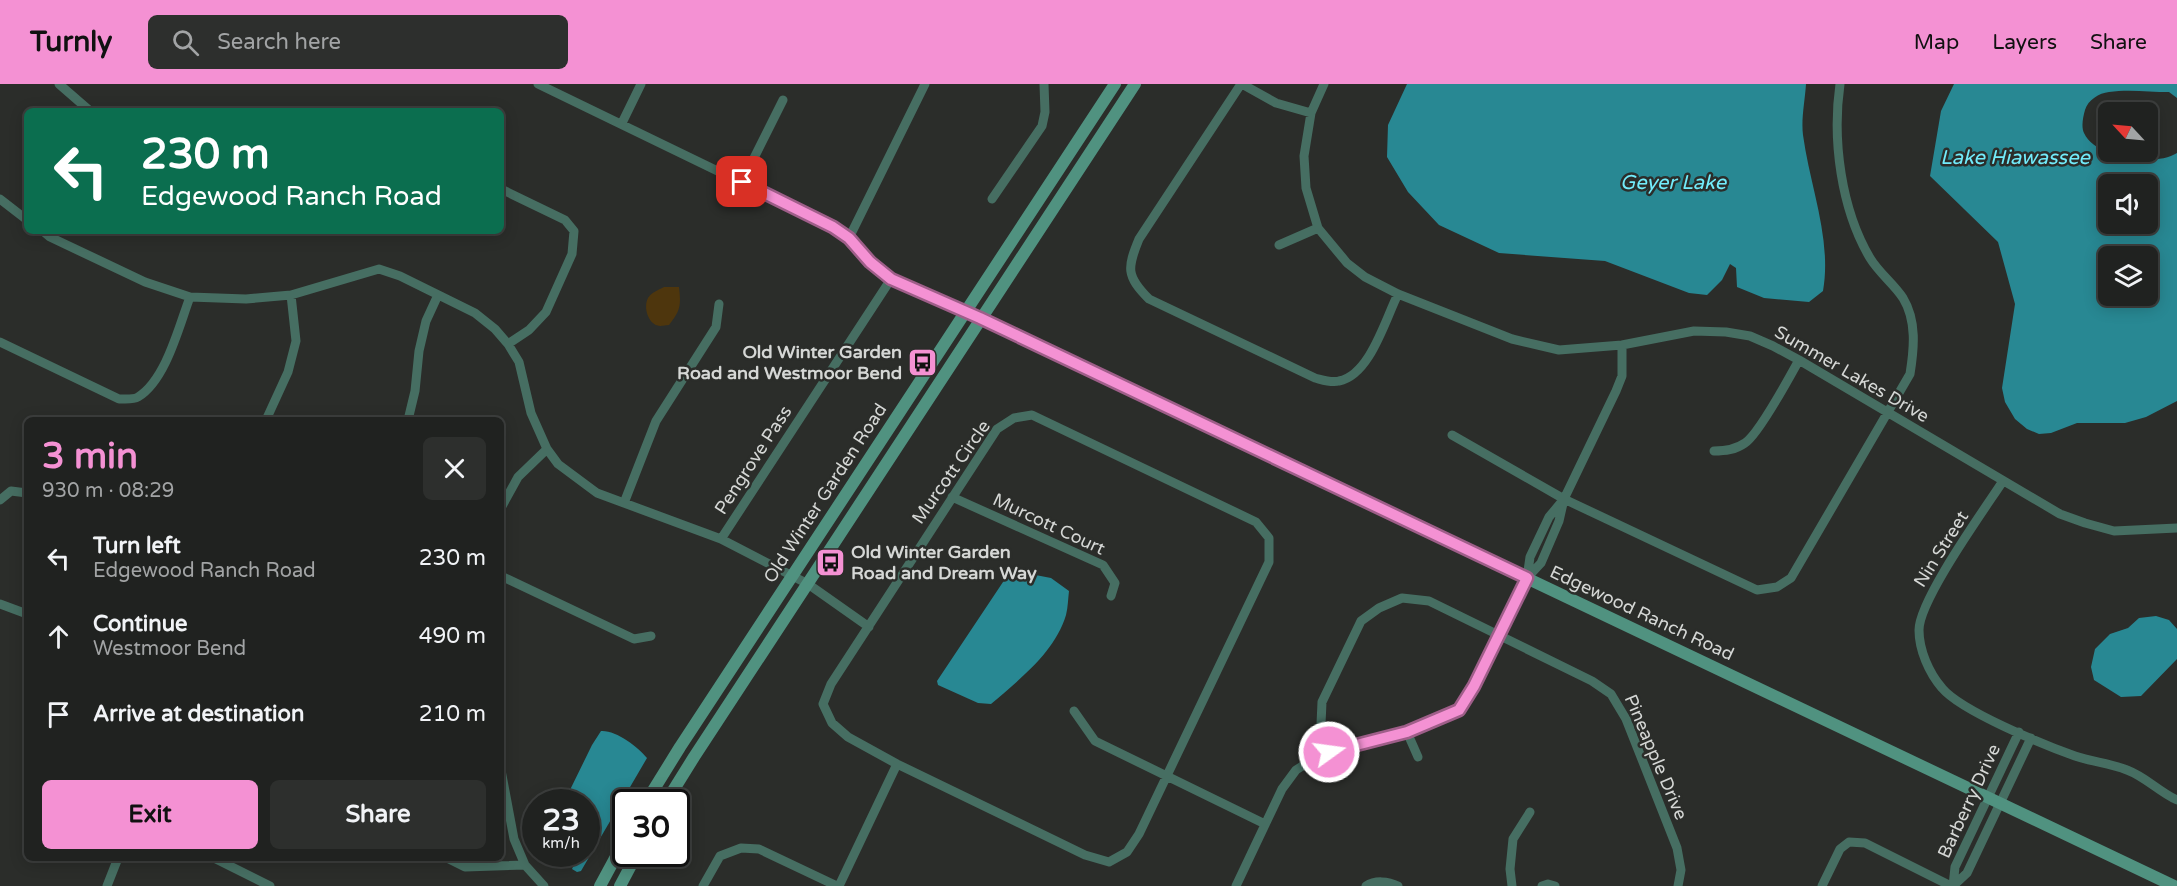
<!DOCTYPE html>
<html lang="en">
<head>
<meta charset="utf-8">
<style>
  :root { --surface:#202220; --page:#2d2f2d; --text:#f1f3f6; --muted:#a2a4a5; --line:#3d3f3e; --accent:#f491d3 }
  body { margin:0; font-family:"Varela Round",sans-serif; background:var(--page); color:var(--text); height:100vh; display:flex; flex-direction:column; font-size:22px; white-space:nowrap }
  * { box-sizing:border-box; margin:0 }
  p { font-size:20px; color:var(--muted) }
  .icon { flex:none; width:33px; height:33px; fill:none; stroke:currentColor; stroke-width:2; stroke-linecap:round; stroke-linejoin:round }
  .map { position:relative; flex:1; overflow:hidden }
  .drawer { position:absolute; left:24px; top:333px; width:480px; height:444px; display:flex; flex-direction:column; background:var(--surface); border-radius:9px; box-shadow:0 3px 15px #0003,0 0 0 2px var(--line) }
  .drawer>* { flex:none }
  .hud { position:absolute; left:24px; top:24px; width:480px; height:126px; border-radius:9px; box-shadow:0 3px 15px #0003,0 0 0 2px var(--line); background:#0b6e4f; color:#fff; overflow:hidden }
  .needle { width:39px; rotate:296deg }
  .controls { position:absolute; left:2098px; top:18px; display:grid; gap:12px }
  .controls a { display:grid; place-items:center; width:60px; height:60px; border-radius:9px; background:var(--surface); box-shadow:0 3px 15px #0003,0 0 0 2px var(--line); font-size:30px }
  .speed { position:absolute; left:522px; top:705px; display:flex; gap:12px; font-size:30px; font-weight:700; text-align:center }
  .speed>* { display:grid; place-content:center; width:78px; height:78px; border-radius:50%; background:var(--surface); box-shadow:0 3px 15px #0003,0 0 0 2px var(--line); line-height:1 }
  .speed small { font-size:15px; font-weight:400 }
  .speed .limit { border:3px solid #111; border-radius:9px; background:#fff; color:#111 }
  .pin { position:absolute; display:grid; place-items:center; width:51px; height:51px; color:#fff; margin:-26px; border-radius:12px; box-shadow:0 3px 9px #0006 }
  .me { position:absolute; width:66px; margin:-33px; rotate:76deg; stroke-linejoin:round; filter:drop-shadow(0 0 4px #0008) }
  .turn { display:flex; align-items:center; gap:21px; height:126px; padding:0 18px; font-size:27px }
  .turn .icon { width:78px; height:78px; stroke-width:2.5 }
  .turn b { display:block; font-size:42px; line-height:51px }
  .round { display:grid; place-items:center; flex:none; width:63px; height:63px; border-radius:9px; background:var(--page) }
  .overview { display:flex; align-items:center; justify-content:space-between; height:102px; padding:0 18px }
  h1 { font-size:36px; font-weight:700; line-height:45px; color:var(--accent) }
  .action { display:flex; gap:12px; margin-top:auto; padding:12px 18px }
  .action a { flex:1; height:69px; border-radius:9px; background:var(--accent); color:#111; font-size:24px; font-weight:700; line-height:69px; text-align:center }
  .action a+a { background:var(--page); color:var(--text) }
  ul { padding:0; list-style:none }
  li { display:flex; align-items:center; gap:18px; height:78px; padding:0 18px }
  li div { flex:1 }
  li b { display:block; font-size:22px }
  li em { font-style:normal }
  header { display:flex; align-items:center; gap:36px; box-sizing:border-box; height:84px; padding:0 30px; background:var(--accent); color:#111 }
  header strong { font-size:28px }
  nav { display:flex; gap:33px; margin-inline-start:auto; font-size:21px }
  .search { width:420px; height:54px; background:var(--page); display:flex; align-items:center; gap:15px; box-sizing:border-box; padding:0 21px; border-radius:9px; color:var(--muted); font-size:22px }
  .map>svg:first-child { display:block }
</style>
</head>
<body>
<header>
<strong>Turnly</strong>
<div class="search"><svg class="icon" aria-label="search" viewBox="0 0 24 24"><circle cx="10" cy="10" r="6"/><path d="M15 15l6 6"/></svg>Search here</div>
<nav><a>Map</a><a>Layers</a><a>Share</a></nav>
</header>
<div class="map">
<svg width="2177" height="802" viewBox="0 0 2177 802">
  <rect width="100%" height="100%" fill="#2b2d2a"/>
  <path fill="#4e360d" d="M664 203H679C681 221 681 226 669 241 668 241 661 242 660 242 648 241 643 223 648 214 651 209 658 206 664 203Z"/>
  <path fill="#288893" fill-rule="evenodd" d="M1407 0H1806C1805 16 1801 35 1803 51 1810 103 1832 155 1823 207L1809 218 1764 214 1737 203 1736 184 1730 180 1722 196 1707 211 1689 209 1605 177 1499 169 1439 141 1408 108 1387 73 1388 41Z
    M1954 0H2177V14L2169 8C2150 8 2128 5 2109 8 2099 9 2088 16 2085 26 2083 33 2081 43 2084 49 2096 75 2155 83 2177 69V317L2146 333 2125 339H2077L2051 349 2039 350 2027 345 2015 335 2005 318 2002 304 2015 220 1998 158 1930 92 1941 27ZM2109 100H2148V140H2109ZM2109 172H2148V212H2109Z
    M1020 488 1051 494 1069 507C1068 515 1068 523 1066 531 1055 568 1020 595 991 620L978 619 938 601 937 597 1007 492Z
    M2156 532 2169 536 2177 545V575L2141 612 2121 613 2094 596 2091 583 2095 565 2110 550 2128 544 2139 534Z
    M601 647C616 646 638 663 647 674L581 787 577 788 572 785 579 770H586L587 753 589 746 587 742 586 718H568V710L592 661Z"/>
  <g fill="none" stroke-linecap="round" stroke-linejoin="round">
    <path stroke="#466e62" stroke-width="9" d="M59 0 90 27
      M538 0 833 143C854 158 869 182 892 195 914 208 941 217 965 227
      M1241 0 1139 155C1127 184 1126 192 1149 215L1315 294C1323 296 1331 299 1339 297 1370 291 1385 236 1398 210
      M1242 0 1276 19 1311 29
      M1324 0 1311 29 1304 72 1306 104 1318 144 1347 179 1365 193 1398 210 1512 255 1559 266 1622 261 1694 247 1726 248 1750 252 1773 262 1799 276 2060 430 2085 439 2114 447 2177 444
      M622 39 641 0
      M742 98 783 16
      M501 105 565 136 574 147 572 170 546 228 529 246 508 260
      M0 115 27 136
      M992 115 1042 42 1045 28 1044 0
      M43 147 50 153 145 198 190 213 246 215 291 211 379 185 400 192 475 229 495 245 508 260 519 278 531 329 547 365 558 380 597 409 721 455 808 500 869 543
      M849 154 925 0
      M1279 161 1318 144
      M0 258 119 315C125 315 133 316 138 313 166 296 179 242 190 213
      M1032 331 1256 438 1269 454V478L1139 750 1127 768 1109 778 1085 771 897 680 848 653 832 639 823 620 831 600 997 345 1014 334Z
      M266 336 288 288 296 257 291 211
      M408 336 415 307 419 267 426 237 438 211
      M1452 351 1564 415 1757 506 1777 503 1791 494 1910 290C1914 265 1917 237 1903 214 1894 200 1879 189 1870 174 1841 125 1832 56 1840 0
      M1714 367C1725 367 1735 366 1745 359 1759 350 1789 294 1799 276
      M2003 397C1984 426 1919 516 1919 546 1919 566 1929 589 1942 604 1961 627 2044 661 2075 672 2092 678 2110 679 2127 686 2146 693 2159 708 2177 716
      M952 413 1103 481 1115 499 1111 512
      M0 416 11 407 27 409
      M624 419 656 337 716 243 719 220
      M501 424 518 393 547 365
      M721 455 891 195
      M501 492 634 555 651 552
      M1527 494 1530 473 1549 433 1564 415 1616 307 1622 292V261
      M0 520 27 530
      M1074 627 1095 657 1265 740
      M1407 648 1418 673
      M1329 668 1321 640 1322 618 1361 537 1379 524 1402 514 1429 517 1592 597 1611 610 1626 635 1677 764 1681 786 1678 802
      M501 686 514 755 525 781 544 802
      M214 774 270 802
      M447 774 465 783 525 781
      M107 802 118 774
      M703 802 720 772 741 764 759 765 837 802
      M839 802 897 680
      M1236 802 1282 705 1296 686 1315 674 1329 668 1407 648 1459 626 1474 601 1527 494 1541 479 1559 437 1564 415
      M1366 802C1375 796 1388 797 1398 802
      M1512 802 1510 785 1513 755 1530 728
      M1542 802 1548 800 1555 802
      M1822 802 1840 765 1849 758 1865 759 1951 802
      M1953 802 1955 783 2019 648
      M1953 802 1967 789 2031 654"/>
    <path stroke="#509280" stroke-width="12" d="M965 227 2174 802
      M646 718 680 663 1115 0
      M666 718 694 673 1135 0
      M600 802 626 754
      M620 802 637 770"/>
  </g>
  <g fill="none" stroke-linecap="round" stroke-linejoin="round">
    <defs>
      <path id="route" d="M742 98 833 143 849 154 870 178 891 195 980 234 1527 494 1474 602 1459 626 1407 648 1329 668"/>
    </defs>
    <use href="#route" stroke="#9f5e89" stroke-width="15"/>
    <use href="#route" stroke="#f491d3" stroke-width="10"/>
  </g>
  <defs>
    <symbol id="bus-square" viewBox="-11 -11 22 22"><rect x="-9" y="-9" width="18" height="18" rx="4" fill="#f491d3" stroke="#2b2d2a"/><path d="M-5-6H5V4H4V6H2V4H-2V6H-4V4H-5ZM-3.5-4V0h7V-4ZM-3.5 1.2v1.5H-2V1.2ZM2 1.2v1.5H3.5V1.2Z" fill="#111"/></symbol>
  </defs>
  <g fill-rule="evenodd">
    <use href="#bus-square" x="906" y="262" width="33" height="33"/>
    <use href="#bus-square" x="814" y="462" width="33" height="33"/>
  </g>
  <g text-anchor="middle" stroke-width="5" stroke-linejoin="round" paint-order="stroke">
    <g font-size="18" font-weight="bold" fill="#d5d7d5" stroke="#2b2d2a" text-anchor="end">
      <text x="902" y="274">Old Winter Garden<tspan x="902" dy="21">Road and Westmoor Bend</tspan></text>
      <text x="851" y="474" text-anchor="start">Old Winter Garden<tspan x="851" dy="21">Road and Dream Way</tspan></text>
    </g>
    <g font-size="18" fill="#d5d7d5" stroke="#2b2d2a">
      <text transform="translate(1852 290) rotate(30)" y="6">Summer Lakes Drive</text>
      <text transform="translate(753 376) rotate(-57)" y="6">Pengrove Pass</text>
      <text transform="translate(951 388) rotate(-55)" y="6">Murcott Circle</text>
      <text transform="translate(825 409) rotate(-57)" y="6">Old Winter Garden Road</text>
      <text transform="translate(1049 440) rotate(25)" y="6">Murcott Court</text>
      <text transform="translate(1941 465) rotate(-58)" y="6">Nin Street</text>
      <text transform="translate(1642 529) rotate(25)" y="6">Edgewood Ranch Road</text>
      <text transform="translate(1656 673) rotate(67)" y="6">Pineapple Drive</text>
      <text transform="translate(1969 717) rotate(-65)" y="6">Barberry Drive</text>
    </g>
    <g font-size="20" font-style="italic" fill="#72ecfb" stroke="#2b2d2a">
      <text x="2015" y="80">Lake Hiawassee</text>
      <text x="1673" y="105">Geyer Lake</text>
    </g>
  </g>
</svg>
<div class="controls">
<a><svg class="needle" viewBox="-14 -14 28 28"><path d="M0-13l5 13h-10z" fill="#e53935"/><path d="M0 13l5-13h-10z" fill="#a2a4a5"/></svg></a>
<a><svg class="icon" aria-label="sound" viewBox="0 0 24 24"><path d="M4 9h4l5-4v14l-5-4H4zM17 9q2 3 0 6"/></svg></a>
<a><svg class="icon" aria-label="layers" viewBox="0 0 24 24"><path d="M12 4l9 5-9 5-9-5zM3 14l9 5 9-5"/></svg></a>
</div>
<div class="speed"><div>23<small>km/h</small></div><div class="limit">30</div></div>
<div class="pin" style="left:742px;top:98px;background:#d93025"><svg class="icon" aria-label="arrive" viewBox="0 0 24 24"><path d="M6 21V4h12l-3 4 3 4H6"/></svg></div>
<svg class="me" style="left:1329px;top:668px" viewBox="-20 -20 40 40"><circle r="17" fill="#f491d3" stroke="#fff" stroke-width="3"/><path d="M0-11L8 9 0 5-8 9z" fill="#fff"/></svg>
<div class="hud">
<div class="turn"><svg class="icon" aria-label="left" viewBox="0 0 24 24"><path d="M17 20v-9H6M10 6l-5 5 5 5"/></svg><div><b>230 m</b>Edgewood Ranch Road</div></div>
</div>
<section class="drawer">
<div class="overview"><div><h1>3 min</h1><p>930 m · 08:29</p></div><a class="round"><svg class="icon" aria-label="close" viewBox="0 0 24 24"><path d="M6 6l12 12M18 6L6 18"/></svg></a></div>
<ul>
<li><svg class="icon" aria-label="left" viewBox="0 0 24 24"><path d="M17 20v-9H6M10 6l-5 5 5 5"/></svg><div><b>Turn left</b><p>Edgewood Ranch Road</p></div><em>230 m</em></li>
<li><svg class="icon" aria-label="ahead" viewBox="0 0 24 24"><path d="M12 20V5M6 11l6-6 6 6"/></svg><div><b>Continue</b><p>Westmoor Bend</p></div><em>490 m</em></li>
<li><svg class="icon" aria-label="arrive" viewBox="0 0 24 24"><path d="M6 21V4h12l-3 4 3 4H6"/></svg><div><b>Arrive at destination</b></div><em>210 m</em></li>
</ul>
<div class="action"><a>Exit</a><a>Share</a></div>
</section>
</div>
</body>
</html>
